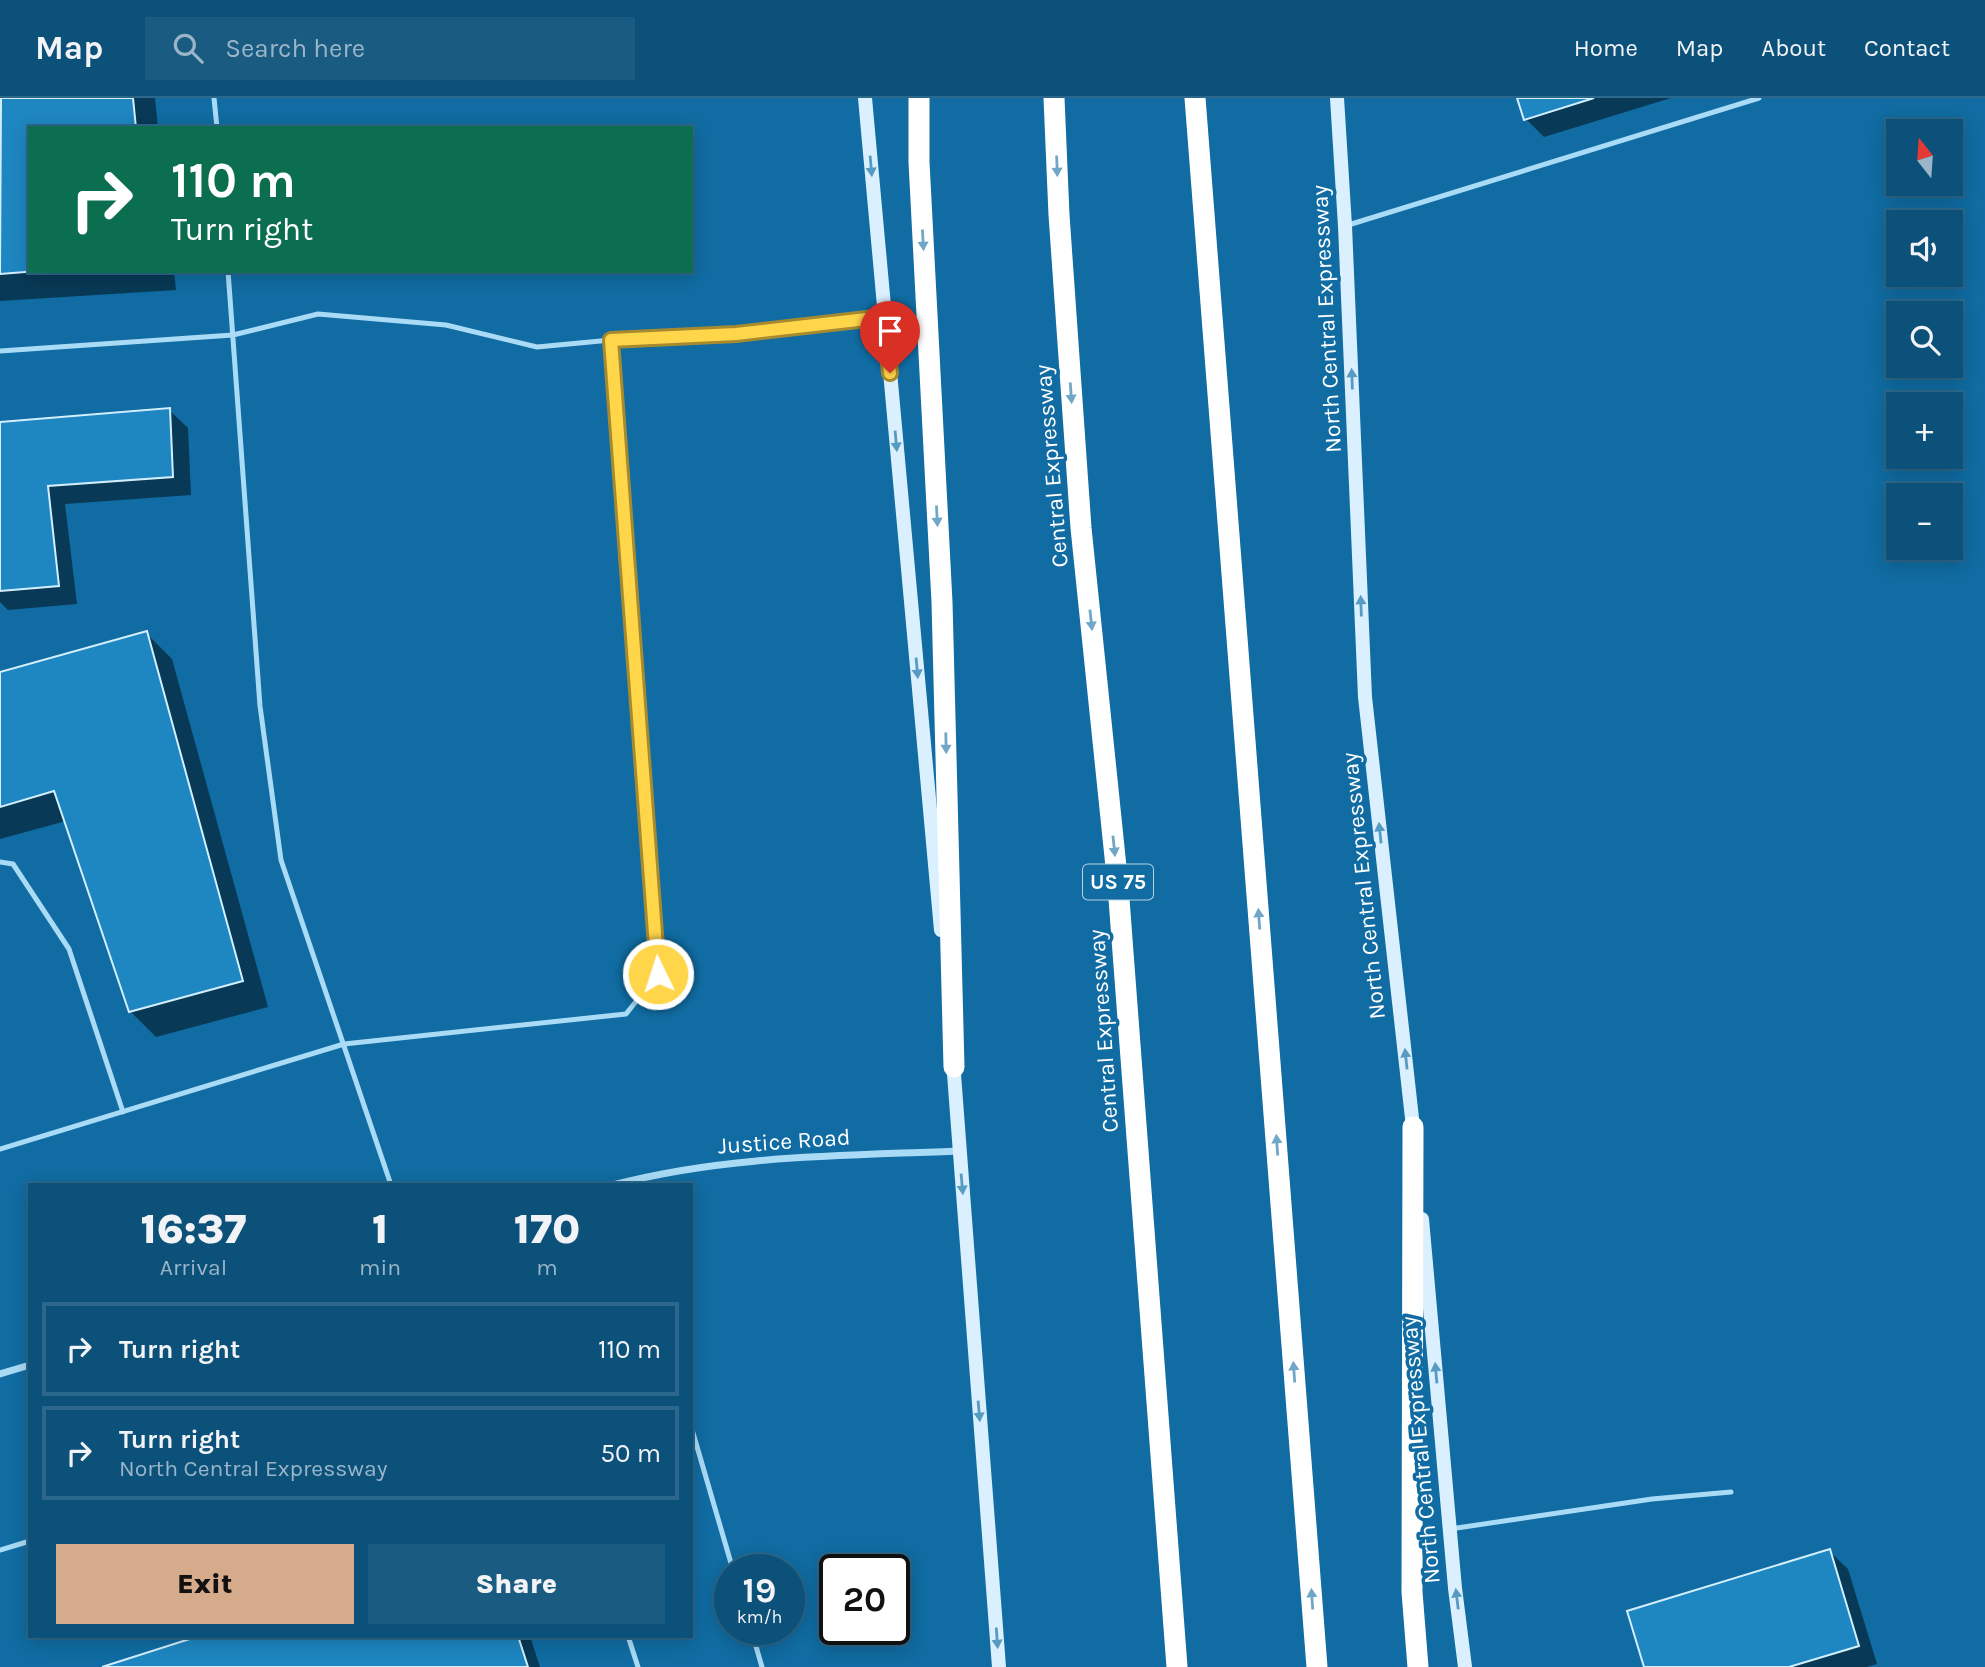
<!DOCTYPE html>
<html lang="en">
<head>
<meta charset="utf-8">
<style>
  :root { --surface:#0c517a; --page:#1a5b81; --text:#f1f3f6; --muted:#9ab5c7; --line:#2c688b; --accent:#d6ab8b }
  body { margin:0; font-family:Karla,sans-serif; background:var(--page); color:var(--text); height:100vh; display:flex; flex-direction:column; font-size:26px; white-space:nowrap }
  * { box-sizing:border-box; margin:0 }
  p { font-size:23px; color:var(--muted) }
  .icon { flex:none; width:38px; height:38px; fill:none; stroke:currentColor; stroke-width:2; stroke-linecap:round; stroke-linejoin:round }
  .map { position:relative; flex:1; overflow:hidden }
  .details { position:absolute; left:28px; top:1085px; width:665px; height:455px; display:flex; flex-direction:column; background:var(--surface); border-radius:0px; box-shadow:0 4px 18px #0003,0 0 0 2px var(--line) }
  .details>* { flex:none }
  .hud { position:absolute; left:28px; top:28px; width:665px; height:147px; border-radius:0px; box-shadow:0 4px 18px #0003,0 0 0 2px var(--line); background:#0b6e4f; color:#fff; overflow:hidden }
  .needle { width:46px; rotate:343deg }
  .controls { position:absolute; left:1886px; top:21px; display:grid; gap:14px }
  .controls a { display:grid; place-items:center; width:77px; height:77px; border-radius:0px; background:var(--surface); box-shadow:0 4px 18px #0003,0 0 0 2px var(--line); font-size:35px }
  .speed { position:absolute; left:714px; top:1456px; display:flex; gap:14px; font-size:35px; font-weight:700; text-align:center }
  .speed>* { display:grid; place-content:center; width:91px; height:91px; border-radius:50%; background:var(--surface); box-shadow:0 4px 18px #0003,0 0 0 2px var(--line); line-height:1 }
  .speed small { font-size:18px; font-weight:400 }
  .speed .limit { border:4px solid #111; border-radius:10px; background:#fff; color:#111 }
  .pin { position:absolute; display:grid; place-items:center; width:60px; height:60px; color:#fff; margin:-72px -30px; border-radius:50% 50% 50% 0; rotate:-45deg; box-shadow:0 0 7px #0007 }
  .pin .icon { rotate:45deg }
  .me { position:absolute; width:77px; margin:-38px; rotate:356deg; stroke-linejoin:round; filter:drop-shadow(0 0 5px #0008) }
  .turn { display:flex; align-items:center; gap:24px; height:147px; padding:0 28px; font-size:32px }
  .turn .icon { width:91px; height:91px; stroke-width:2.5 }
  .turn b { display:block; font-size:49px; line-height:60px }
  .eta { display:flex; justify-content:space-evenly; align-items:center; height:119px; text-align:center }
  .eta b { font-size:42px; font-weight:800; line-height:49px }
  .action { display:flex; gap:14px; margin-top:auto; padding:14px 28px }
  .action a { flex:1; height:80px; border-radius:0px; background:var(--accent); color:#111; font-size:28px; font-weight:800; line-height:80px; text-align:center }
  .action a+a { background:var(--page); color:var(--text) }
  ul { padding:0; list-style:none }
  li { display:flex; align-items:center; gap:21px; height:94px; margin:0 14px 10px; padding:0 14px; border:4px solid var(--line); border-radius:0px }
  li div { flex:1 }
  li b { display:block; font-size:26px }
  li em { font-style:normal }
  header { display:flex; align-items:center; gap:42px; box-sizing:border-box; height:98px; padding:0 35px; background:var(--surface); border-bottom:2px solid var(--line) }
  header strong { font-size:33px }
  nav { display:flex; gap:38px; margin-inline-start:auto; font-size:24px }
  .search { width:490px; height:63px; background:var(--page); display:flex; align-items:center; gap:18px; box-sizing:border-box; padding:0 24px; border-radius:0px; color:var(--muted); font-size:26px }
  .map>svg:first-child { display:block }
</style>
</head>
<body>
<header>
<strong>Map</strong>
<div class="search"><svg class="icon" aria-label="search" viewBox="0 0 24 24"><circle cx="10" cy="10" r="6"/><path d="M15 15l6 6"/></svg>Search here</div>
<nav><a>Home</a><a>Map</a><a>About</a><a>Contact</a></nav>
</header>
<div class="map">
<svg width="1985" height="1569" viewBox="0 0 1985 1569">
  <rect width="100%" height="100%" fill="#106ca2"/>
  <path fill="#0007" d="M3 0H155L158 30H30V173H174L176 192 0 203V44H4Z
    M1519 0H1671L1544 39 1526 21Z
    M169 312 188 330 191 397 65 406 77 506 8 512 0 504V326Z
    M146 535 172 561 268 909 156 939 130 913 66 723 0 741V576Z
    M1829 1453 1848 1471 1877 1566 1867 1569H1646Z
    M205 1538H530L540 1569H108Z"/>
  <path fill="#1e86c1" stroke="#d3effe" stroke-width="2" d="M1 0H133L136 30H30V173H38L0 176Z
    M1517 0H1594L1524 22Z
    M170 310 173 379 48 388 59 488 0 493V324Z
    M147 533 243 883 129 914 54 693 0 709V574Z
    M1830 1451 1859 1548 1789 1569H1644L1627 1513Z
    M199 1538H518L528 1569H102Z"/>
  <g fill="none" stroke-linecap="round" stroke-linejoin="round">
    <path stroke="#a9dbf6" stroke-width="5" d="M214 0 217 30
      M1345 128 1759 0
      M228 173 260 608 281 762 391 1087
      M0 253 233 237 318 216 446 227 537 249 611 242 736 236 884 219
      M0 764 13 766 69 851 123 1014
      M0 1051 344 946 626 916 658 876 611 242
      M691 1328 733 1472
      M1450 1431 1652 1401 1731 1394
      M0 1452 30 1443
      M751 1531 762 1569
      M628 1538 638 1569"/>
    <path stroke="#a9dbf6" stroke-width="7" d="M613 1087C726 1057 843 1058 959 1053
      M0 1276 30 1267"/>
    <path stroke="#daf0fe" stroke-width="14" d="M865 0 941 832
      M1337 0 1345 128 1365 599 1414 1038
      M953 963 999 1569
      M1422 1121 1455 1490 1465 1569"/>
    <path stroke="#fff" stroke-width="21" d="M919 0V64L942 504 954 969
      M1054 0 1059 117 1081 430 1118 788 1177 1569
      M1195 0 1317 1569
      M1413 1029 1412 1494 1418 1569"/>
  </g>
  <defs><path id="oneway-solid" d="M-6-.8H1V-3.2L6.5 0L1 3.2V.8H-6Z" transform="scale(1.75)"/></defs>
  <g fill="#579ac2">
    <use href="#oneway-solid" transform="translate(871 68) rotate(85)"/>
    <use href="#oneway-solid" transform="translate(1352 281) rotate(-92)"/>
    <use href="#oneway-solid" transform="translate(896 343) rotate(85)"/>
    <use href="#oneway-solid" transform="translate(1361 508) rotate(-92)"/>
    <use href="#oneway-solid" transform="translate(917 570) rotate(85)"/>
    <use href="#oneway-solid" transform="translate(1380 735) rotate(-96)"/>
    <use href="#oneway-solid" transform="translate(1406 961) rotate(-96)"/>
    <use href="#oneway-solid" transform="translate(962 1086) rotate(85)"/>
    <use href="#oneway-solid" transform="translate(1436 1275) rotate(-95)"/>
    <use href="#oneway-solid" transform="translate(979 1313) rotate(85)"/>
    <use href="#oneway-solid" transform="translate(1457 1501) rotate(-97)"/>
    <use href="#oneway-solid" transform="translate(997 1540) rotate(86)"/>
  </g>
  <g fill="#70a7c7">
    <use href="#oneway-solid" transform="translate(1057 68) rotate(88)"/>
    <use href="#oneway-solid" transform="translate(923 142) rotate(87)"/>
    <use href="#oneway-solid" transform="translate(1071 295) rotate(86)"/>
    <use href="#oneway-solid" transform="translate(937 418) rotate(87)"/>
    <use href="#oneway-solid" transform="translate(1091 522) rotate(84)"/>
    <use href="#oneway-solid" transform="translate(946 645) rotate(89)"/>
    <use href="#oneway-solid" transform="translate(1114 748) rotate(84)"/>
    <use href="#oneway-solid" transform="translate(1259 821) rotate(-94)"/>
    <use href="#oneway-solid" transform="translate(1277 1047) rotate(-94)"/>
    <use href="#oneway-solid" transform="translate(1294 1274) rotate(-94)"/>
    <use href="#oneway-solid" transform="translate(1312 1501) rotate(-94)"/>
  </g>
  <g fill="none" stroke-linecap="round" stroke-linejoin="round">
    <defs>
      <path id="route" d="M658 876 611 242 736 236 884 219 890 275"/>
    </defs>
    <use href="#route" stroke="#a68a30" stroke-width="18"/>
    <use href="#route" stroke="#ffd54a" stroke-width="12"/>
  </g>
  <g text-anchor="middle" stroke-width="7" stroke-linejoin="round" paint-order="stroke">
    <rect fill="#106ca2" stroke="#b7d3e3" stroke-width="2" x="1083" y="766.5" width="70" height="35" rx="5"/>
    <g font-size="21" font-weight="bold" fill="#fff">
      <text x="1118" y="791">US 75</text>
    </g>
    <g font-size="23" fill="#fff" stroke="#106ca2">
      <text transform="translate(1326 221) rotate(-93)" y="8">North Central Expressway</text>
      <text transform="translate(1051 368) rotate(-95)" y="8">Central Expressway</text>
      <text transform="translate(1363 788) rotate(-96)" y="8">North Central Expressway</text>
      <text transform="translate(1103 933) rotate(-94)" y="8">Central Expressway</text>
      <text transform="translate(784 1043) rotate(-4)" y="8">Justice Road</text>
      <text transform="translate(1420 1352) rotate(-95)" y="8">North Central Expressway</text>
    </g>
  </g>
</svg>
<div class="controls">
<a><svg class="needle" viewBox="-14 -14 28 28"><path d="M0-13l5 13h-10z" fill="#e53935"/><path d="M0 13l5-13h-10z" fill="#9ab5c7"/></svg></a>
<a><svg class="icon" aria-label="sound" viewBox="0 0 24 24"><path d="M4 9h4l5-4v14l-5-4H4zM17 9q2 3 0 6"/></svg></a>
<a><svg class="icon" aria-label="search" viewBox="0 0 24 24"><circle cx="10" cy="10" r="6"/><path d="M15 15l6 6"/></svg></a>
<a>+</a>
<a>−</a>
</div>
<div class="speed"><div>19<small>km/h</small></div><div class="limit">20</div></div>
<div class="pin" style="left:890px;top:275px;background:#d93025"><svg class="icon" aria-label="arrive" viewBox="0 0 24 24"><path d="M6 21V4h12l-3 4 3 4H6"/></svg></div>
<svg class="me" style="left:658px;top:876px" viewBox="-20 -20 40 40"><circle r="17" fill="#ffd54a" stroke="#fff" stroke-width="3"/><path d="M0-11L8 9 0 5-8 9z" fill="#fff"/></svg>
<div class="hud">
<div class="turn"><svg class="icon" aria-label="right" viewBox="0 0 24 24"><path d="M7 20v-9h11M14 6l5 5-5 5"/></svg><div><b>110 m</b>Turn right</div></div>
</div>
<section class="details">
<div class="eta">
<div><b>16:37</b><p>Arrival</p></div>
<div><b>1</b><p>min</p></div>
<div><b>170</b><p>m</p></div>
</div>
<ul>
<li><svg class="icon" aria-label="right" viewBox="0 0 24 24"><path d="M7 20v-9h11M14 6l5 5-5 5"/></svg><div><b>Turn right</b></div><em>110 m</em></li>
<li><svg class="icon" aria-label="right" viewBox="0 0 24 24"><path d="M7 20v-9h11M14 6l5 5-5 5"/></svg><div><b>Turn right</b><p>North Central Expressway</p></div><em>50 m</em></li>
</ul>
<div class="action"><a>Exit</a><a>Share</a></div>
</section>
</div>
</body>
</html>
